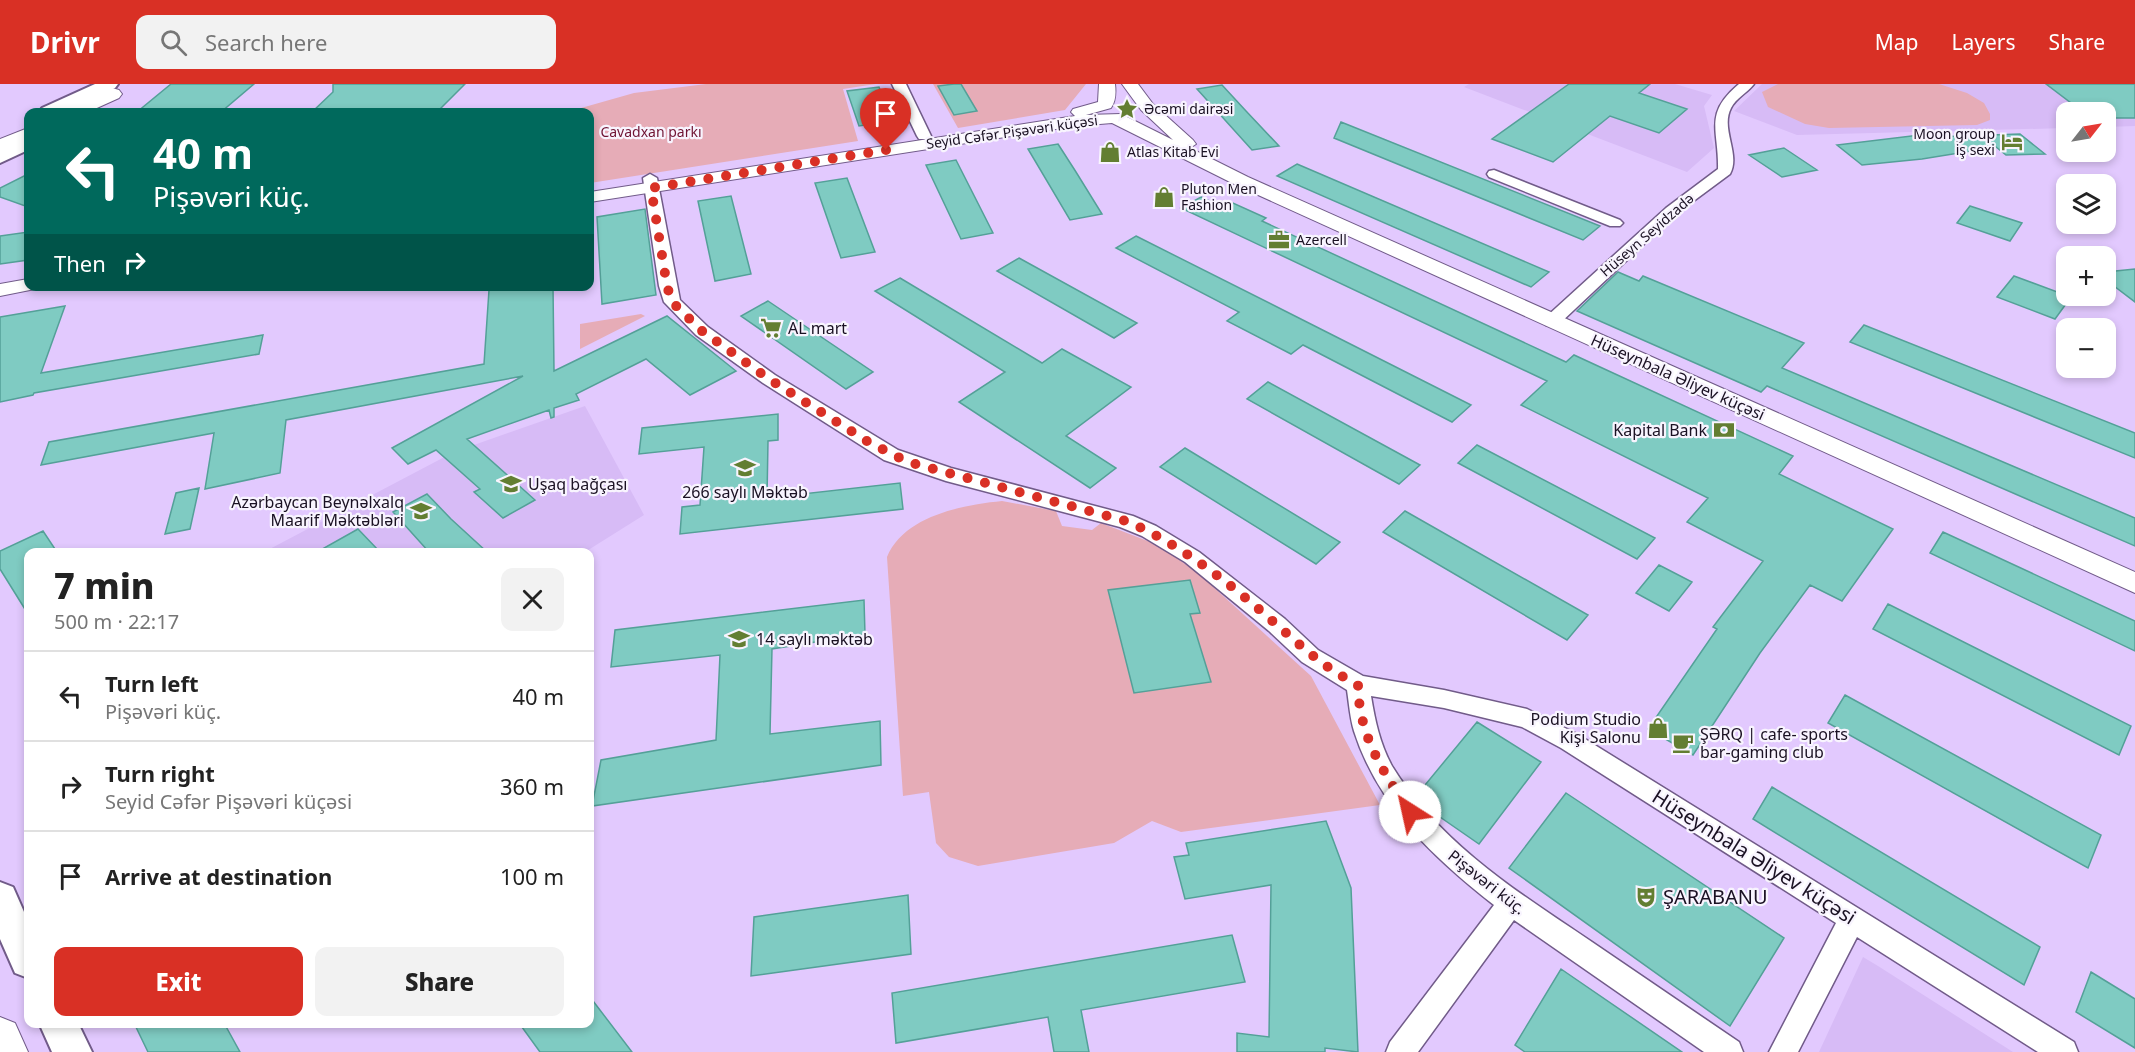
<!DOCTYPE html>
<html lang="en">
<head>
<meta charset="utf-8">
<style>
  :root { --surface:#fff; --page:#f2f2f2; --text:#222; --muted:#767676; --line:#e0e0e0; --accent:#d93025 }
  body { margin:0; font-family:"Noto Sans",sans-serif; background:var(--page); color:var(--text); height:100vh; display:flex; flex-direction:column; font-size:22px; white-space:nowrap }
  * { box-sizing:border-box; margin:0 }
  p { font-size:20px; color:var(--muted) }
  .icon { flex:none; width:33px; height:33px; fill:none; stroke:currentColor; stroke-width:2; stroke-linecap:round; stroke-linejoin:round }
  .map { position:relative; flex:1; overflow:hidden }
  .side { position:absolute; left:24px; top:464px; width:570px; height:480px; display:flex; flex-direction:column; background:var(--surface); border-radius:12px; box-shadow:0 3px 9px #0003 }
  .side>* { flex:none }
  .guide { position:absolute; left:24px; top:24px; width:570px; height:183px; border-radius:12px; box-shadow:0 3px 9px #0003; background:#00695c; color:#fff; overflow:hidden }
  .needle { width:39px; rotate:59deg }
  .controls { position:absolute; left:2056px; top:18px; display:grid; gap:12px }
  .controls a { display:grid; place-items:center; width:60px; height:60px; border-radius:12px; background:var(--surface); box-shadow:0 3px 9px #0003; font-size:30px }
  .pin { position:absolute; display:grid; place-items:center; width:51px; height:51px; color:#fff; margin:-62px -26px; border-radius:50% 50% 50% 0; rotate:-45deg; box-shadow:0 0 6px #0007 }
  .pin .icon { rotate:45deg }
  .me { position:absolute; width:66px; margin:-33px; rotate:325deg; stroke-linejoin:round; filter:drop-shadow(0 0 4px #0008) }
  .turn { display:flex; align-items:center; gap:21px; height:126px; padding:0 30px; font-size:27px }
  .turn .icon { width:78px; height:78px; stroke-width:2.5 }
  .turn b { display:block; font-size:42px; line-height:51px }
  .then { display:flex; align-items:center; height:57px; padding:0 30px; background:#0003; gap:12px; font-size:22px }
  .round { display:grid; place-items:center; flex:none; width:63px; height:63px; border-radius:12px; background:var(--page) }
  .overview { display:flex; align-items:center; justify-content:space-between; height:102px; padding:0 30px }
  h1 { font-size:36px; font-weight:800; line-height:45px }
  .button { display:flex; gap:12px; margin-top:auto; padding:12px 30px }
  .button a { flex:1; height:69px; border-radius:12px; background:var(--accent); color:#fff; font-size:24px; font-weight:800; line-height:69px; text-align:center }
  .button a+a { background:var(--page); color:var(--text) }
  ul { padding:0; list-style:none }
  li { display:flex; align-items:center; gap:18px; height:90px; padding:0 30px; border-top:2px solid var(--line) }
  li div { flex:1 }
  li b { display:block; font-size:22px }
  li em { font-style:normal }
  header { display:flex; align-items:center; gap:36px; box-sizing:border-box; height:84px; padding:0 30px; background:var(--accent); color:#fff }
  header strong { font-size:28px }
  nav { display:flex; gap:33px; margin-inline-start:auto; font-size:21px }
  .search { width:420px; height:54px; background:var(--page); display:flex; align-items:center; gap:15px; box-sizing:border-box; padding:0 21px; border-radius:12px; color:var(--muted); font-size:22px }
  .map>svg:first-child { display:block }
</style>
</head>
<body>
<header>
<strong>Drivr</strong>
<div class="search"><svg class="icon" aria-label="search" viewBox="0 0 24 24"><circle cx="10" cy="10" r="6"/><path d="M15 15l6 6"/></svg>Search here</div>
<nav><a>Map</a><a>Layers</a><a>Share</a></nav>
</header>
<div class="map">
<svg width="2135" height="968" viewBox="0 0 2135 968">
  <rect width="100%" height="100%" fill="#e2c9fe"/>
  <path fill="#d7bbf6" d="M1469 0H1675L1712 11 1704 22 1714 64 1687 88 1464 3Z
    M1762 0H2135V42L2106 43V28H2067V44L1797 51 1734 27Z
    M585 322 644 431 585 468H264L454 368Z
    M1863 873 1878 882 2013 968H1819Z"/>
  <path fill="#e6acb7" d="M706 0H876L843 5 858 57 590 99V28H567L634 9Z
    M933 0H1086L1065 26 958 44Z
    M1778 0H1939L1967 9 1984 19 1990 30V36L1977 41 1829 44 1805 40 1768 23 1762 8Z
    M641 230 645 232 580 265V240Z
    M1002 417 1056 427 1062 442 1092 446 1101 439 1158 461 1198 489 1311 592 1380 721 1181 748 1152 737 1114 759 978 782 949 773 936 759 929 708 903 712 887 473C904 432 962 421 1002 417Z"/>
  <path fill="#7fcbc2" stroke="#54a098" stroke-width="1.5" d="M171 0H254L221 28H137Z
    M333 0H465L437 28H312L333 8Z
    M954 0H961L977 27 954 31 938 2Z
    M1569 0H1650L1639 9 1687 25 1659 49 1610 32 1553 78 1492 55Z
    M2046 0H2135V34H2106V28H2083Z
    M1222 1 1246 27 1279 62 1252 66 1197 5Z
    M879 3 892 37 859 42 847 7Z
    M1341 38 1600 142 1583 156 1334 54Z
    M1928 50 1932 53 2020 50 2045 70 2006 71 1996 63 1922 75 1862 81 1837 61Z
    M1058 60 1076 88 1102 130 1070 136 1028 65Z
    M1784 64 1817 86 1782 93 1749 71Z
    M956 76 993 149 961 155 926 81Z
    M1297 80 1549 188 1531 203 1277 92Z
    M28 90V123L0 113V104Z
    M847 94 875 168 841 174 815 99Z
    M731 112 751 190 715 197 698 117Z
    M1201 113 1224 124 1233 119 1266 134 1262 137 1566 278 1574 271 1793 372 1779 390 1893 445 1842 517 1810 501 1760 569 1693 671 1648 645 1717 545 1713 543 1763 477 1687 438 1708 414 1521 321 1547 297 1181 124Z
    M1970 122 2022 139 2010 157 1957 139Z
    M645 125 656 211 602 220 597 133Z
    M28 148V176L0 180V152Z
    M1136 152 1285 227 1471 321 1452 338 1303 261 1291 270 1227 237 1239 228 1116 164Z
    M1019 174 1137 239 1114 254 997 187Z
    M2135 185V218L2106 196V188Z
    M1618 188 1639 197 1643 192 1804 259 1782 284 2135 434V462L1767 302 1761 308 1577 227Z
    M2014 192 2071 213 2055 235 1997 213Z
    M900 194 1042 279 1062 265 1131 303 1066 352 1116 384 1090 404 959 318 1005 288 875 207Z
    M507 202H553L554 287 667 232 736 287 690 311 646 275 576 310 579 316 554 324V333L551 334 549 326 467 355 535 416 503 434 474 408 480 405 436 366 408 380 392 364 523 292 286 336 280 389 205 405 214 349 41 381 49 358 484 280 489 206Z
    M768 217 873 288 846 305 741 232Z
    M65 222 41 289 263 251 259 270 34 309 33 311 0 318V233Z
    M1864 241 2135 349V374L1850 258Z
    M1268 298 1420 381 1399 400 1247 315Z
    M778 330V356L768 357 767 414 900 399 903 425 680 450 682 423 700 421 704 363 639 370 642 344Z
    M1477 361 1655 454 1637 475 1458 379Z
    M1185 364 1340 458 1316 480 1160 383Z
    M199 404 190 445 165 450 176 409Z
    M427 410 451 435 487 468H429L393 428Z
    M1405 427 1588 531 1567 556 1383 448Z
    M358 445 380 468H317Z
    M43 447 57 468H28V530L0 485V467Z
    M1943 448 2135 537V567L1930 469Z
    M1659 481 1692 498 1669 527 1636 509Z
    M1190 496 1200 529 1190 530 1211 598 1134 609 1108 506Z
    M864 516 865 550 772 565 770 650 880 637 881 681 592 722 601 676 716 656 720 571 611 583 615 546Z
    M1888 520 2131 642 2119 671 1873 545Z
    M1845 611 2101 751 2088 784 1828 639Z
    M1477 638 1541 678 1479 760 1427 724 1416 712Z
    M1772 703 2040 863 2024 901 1753 735Z
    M1566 709 1784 854 1730 942 1509 784Z
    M1326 737 1351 804 1358 968 1325 964V968H1237V949L1269 953 1271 801 1185 815 1174 773 1189 771 1186 759Z
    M908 811 911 870 751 892 754 833Z
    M1232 851 1245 898 1081 926 1089 968H1054L1048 933 896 959 892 909Z
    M1561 885 1682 968H1525L1515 961Z
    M2091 888 2135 915V964L2076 928Z
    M590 913 632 968H540L519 939H590Z
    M134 939H224L240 968H148Z"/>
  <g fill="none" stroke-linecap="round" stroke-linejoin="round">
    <defs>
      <path id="minor" d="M892 0H906L931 52 929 55H919L917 52Z
        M1739 0H1754C1747 9 1736 14 1731 24 1720 45 1741 70 1730 90L1676 130 1558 241H1546L1544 237 1546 233 1666 124 1718 85C1719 46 1703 30 1739 0Z
        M1494 86 1620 136 1623 139 1620 142H1610L1489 93 1487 90 1489 87Z
        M650 90 657 94 680 216 708 243 775 291 898 366 951 384 1133 432 1156 442 1199 468 1285 535 1318 566 1363 592 1444 606 1527 625 1577 650 2074 958 2078 968H2038L1857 853 1798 968H1769L1836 839 1561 664 1522 643 1444 624 1371 612C1375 637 1380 660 1392 682 1439 759 1519 809 1592 858 1641 891 1690 925 1739 958L1743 968H1704L1514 836 1418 968H1386L1390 958 1494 821C1434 774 1378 722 1354 647 1350 634 1349 619 1347 606L1302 578 1269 547 1185 478 1142 452 1120 443 946 397 884 376 763 299 696 251 664 218 659 202 643 94Z"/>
      <path id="tertiary" d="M1099 0H1115C1116 9 1116 17 1111 24L1086 31 1121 30 1173 56 1141 26 1122 0H1138L1153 20 1193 56 1196 60 1190 64 1248 93 2135 488V509L1236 101 1112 39 1075 42 590 118V108L1075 32 1071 28 1073 25 1098 18Z
        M28 195V202H37L35 205 0 212V200Z"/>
      <path id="secondary" d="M95 0H118L115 4 63 28H40L42 24Z
        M28 53V66L0 79V65Z
        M0 798 13 803 28 837V894L15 889 0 855Z
        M39 939H78L92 968H52Z"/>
      <path id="primary" d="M112 4 119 6 122 10 119 14 88 28H62L65 24Z
        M28 44V58L0 69V55Z
        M0 933 15 939 28 968H0Z"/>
    </defs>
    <use href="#minor" stroke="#715b89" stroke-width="3"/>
    <use href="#tertiary" stroke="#715b89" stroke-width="2"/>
    <use href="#secondary" stroke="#715b89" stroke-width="4"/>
    <use href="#primary" stroke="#715b89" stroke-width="2"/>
    <use href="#minor" fill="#fff" fill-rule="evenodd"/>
    <use href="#tertiary" fill="#fff" fill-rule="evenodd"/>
    <use href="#secondary" fill="#fff" fill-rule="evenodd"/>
    <use href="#primary" fill="#fff" fill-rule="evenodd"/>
  </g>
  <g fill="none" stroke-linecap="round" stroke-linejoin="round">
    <path stroke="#d93025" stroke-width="10" stroke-dasharray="0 18" d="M886 66 651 104 667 202 672 218 702 247 769 295 870 359 908 378 1126 437C1182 461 1232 501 1277 541 1307 567 1322 582 1358 601 1359 652 1382 686 1410 728"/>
  </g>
  <defs>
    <symbol id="sight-bare" viewBox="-9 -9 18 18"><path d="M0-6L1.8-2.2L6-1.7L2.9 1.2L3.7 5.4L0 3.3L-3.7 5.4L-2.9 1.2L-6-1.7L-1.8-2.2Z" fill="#637e32" stroke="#f8f4fe" stroke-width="2.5" paint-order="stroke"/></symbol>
    <symbol id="hotel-bare" viewBox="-9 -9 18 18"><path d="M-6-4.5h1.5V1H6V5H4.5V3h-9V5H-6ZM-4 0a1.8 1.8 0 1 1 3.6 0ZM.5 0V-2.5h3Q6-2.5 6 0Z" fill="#637e32" stroke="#f8f4fe" stroke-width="2.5" paint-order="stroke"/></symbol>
    <symbol id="shop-bare" viewBox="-9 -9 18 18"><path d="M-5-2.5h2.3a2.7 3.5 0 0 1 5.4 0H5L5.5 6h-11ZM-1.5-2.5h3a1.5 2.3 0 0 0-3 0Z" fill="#637e32" stroke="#f8f4fe" stroke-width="2.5" paint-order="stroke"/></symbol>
    <symbol id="office-bare" viewBox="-9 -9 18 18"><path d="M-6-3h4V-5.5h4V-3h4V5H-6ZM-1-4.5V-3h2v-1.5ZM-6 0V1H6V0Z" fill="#637e32" stroke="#f8f4fe" stroke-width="2.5" paint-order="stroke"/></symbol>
    <symbol id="supermarket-bare" viewBox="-9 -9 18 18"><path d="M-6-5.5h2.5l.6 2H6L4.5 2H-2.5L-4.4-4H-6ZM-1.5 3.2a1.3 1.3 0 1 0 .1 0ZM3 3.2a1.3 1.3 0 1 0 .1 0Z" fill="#637e32" stroke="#f8f4fe" stroke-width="2.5" paint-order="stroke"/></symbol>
    <symbol id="bank-bare" viewBox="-9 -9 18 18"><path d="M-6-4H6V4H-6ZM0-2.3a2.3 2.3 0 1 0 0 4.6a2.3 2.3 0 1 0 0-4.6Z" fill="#637e32" stroke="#f8f4fe" stroke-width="2.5" paint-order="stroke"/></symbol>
    <symbol id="school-bare" viewBox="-9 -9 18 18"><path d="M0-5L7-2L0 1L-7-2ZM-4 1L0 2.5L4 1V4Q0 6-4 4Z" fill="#637e32" stroke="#f8f4fe" stroke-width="2.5" paint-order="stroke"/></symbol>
    <symbol id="cafe-bare" viewBox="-9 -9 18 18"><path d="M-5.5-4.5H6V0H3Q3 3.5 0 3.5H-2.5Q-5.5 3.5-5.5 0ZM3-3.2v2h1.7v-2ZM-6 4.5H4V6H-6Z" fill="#637e32" stroke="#f8f4fe" stroke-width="2.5" paint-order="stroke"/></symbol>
    <symbol id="theatre-bare" viewBox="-9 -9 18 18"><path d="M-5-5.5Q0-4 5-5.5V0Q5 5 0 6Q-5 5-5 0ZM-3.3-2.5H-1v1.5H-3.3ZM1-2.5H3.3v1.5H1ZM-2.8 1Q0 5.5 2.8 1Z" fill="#637e32" stroke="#f8f4fe" stroke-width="2.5" paint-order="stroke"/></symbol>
  </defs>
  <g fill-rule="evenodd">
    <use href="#sight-bare" x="1112" y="10" width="30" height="30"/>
    <use href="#hotel-bare" x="1997" y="43" width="30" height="30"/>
    <use href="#shop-bare" x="1095" y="53" width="30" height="30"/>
    <use href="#shop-bare" x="1149" y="98" width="30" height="30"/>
    <use href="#office-bare" x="1264" y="141" width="30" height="30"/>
    <use href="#supermarket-bare" x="756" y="229" width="30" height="30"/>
    <use href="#bank-bare" x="1709" y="331" width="30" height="30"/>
    <use href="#school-bare" x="730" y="369" width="30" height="30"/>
    <use href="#school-bare" x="496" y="385" width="30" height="30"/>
    <use href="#school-bare" x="406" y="412" width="30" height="30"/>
    <use href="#school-bare" x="724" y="540" width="30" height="30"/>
    <use href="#shop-bare" x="1643" y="629" width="30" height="30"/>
    <use href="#cafe-bare" x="1668" y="644" width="30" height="30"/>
    <use href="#theatre-bare" x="1631" y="798" width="30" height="30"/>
  </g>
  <g text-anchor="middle" stroke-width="4.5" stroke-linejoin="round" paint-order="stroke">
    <g font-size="14" fill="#1a1123" stroke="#f8f4fe" text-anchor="start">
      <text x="1144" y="30">Əcəmi dairəsi</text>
      <text x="1995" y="55" text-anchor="end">Moon group<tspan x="1995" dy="16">iş sexi</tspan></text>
      <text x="1127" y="73">Atlas Kitab Evi</text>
      <text x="1181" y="110">Pluton Men<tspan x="1181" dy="16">Fashion</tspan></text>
      <text x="1296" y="161">Azercell</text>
    </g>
    <g font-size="14" fill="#6f1333" stroke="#f8f4fe">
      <text x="651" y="53">Cavadxan parkı</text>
    </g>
    <g font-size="14" fill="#1a1123" stroke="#f8f4fe">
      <text transform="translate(1012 48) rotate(-8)" y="5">Seyid Cəfər Pişəvəri küçəsi</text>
      <text transform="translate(1647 151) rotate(-41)" y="5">Hüseyn Seyidzadə</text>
    </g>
    <g font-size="16" fill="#1a1123" stroke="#f8f4fe" text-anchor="start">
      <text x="788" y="250">AL mart</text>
      <text x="1707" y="352" text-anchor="end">Kapital Bank</text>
      <text x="528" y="406">Uşaq bağçası</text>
      <text x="745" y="414" text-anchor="middle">266 saylı Məktəb</text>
      <text x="404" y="424" text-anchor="end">Azərbaycan Beynəlxalq<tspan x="404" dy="18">Maarif Məktəbləri</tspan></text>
      <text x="756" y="561">14 saylı məktəb</text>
      <text x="1641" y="641" text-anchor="end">Podium Studio<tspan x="1641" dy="18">Kişi Salonu</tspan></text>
      <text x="1700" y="656">ŞƏRQ | cafe- sports<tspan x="1700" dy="18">bar-gaming club</tspan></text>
    </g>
    <g font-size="16" fill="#1a1123" stroke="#f8f4fe">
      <text transform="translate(1678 293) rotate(24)" y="6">Hüseynbala Əliyev küçəsi</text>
      <text transform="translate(1487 798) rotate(38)" y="6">Pişəvəri küç.</text>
    </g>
    <g font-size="20" fill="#1a1123" stroke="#f8f4fe">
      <text transform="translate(1754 773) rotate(32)" y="7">Hüseynbala Əliyev küçəsi</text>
    </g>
    <g font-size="20" fill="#1a1123" stroke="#f8f4fe" text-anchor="start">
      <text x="1663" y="820">ŞARABANU</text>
    </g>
  </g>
</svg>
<div class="controls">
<a><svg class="needle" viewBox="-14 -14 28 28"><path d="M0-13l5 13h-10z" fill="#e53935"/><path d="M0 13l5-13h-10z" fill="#767676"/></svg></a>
<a><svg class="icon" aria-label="layers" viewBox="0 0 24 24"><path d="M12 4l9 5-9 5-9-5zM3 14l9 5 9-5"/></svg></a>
<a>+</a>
<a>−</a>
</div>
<div class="pin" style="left:886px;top:66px;background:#d93025"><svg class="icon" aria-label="arrive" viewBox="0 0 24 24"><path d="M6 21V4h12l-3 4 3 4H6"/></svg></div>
<svg class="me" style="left:1410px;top:728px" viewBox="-20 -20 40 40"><circle r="19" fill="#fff"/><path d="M0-13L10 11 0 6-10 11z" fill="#d93025"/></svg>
<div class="guide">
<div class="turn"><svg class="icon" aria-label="left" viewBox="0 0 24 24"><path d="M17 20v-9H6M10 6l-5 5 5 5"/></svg><div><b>40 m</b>Pişəvəri küç.</div></div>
<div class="then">Then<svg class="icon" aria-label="right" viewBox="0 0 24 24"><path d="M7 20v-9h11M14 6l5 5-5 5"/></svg></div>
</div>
<section class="side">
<div class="overview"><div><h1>7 min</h1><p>500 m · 22:17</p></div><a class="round"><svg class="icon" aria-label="close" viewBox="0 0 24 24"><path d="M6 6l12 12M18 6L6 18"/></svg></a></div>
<ul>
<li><svg class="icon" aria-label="left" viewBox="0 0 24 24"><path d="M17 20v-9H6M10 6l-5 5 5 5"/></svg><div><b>Turn left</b><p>Pişəvəri küç.</p></div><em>40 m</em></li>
<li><svg class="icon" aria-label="right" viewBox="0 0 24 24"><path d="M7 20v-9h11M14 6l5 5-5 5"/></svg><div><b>Turn right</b><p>Seyid Cəfər Pişəvəri küçəsi</p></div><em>360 m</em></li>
<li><svg class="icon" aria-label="arrive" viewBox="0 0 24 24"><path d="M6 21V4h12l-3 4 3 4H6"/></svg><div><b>Arrive at destination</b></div><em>100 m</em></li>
</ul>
<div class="button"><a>Exit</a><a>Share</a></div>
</section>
</div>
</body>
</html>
